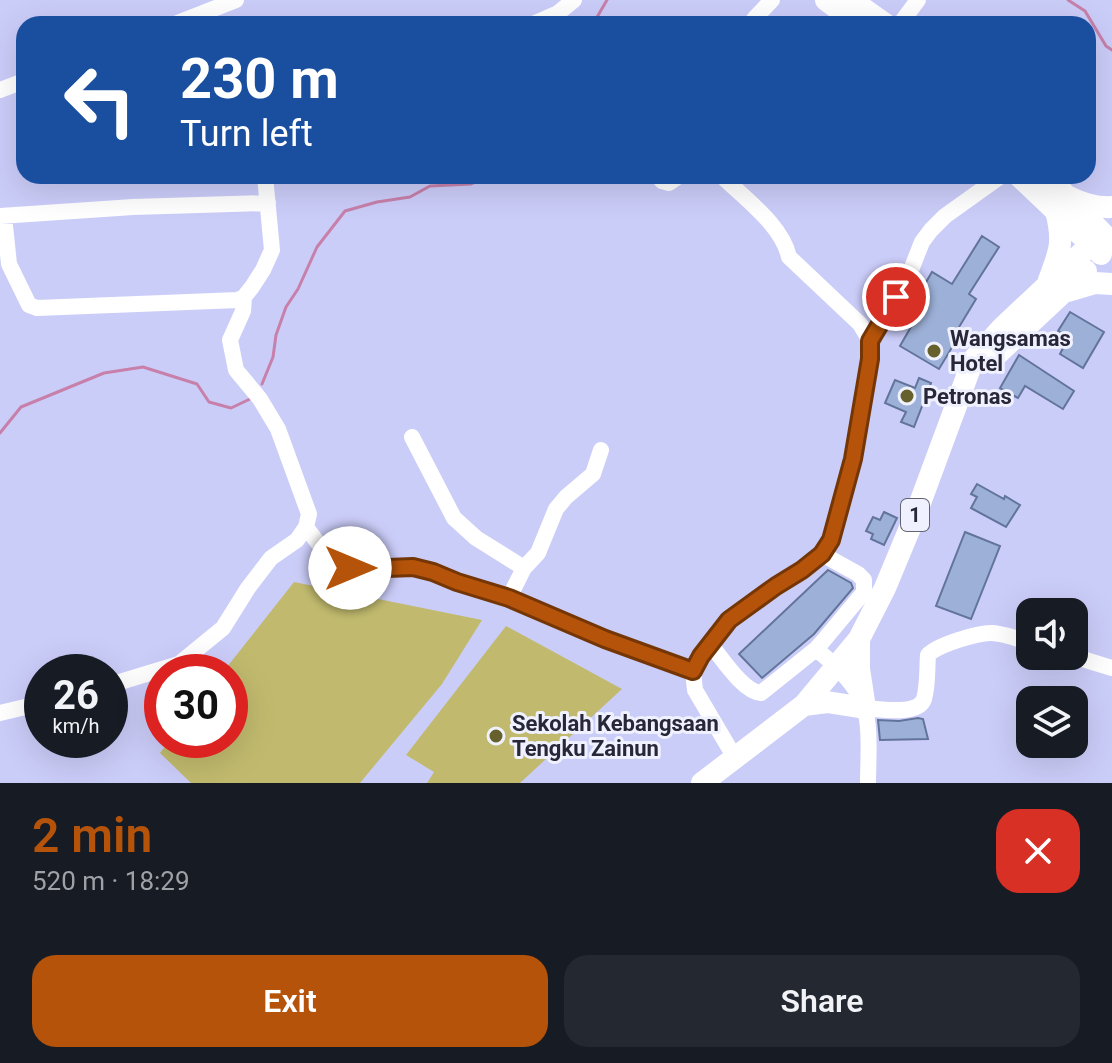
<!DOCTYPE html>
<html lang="en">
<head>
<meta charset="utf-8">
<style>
  :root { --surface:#171b24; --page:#242831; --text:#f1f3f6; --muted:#9ea1a6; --accent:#b45309 }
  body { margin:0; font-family:Roboto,sans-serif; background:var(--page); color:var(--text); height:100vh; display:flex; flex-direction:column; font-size:30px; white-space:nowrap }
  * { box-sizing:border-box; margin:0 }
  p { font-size:26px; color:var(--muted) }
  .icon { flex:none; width:44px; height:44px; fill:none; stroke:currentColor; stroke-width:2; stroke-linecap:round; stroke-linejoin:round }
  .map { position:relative; height:783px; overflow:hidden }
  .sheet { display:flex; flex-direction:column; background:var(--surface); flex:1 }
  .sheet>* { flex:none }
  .guide { position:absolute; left:16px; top:16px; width:1080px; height:168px; border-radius:24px; box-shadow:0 8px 32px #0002; background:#1a4fa0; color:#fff; overflow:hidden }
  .tools { position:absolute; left:1016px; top:598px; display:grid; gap:16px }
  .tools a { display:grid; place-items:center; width:72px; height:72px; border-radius:16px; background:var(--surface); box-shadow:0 8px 32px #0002; font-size:40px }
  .speed { position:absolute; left:24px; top:654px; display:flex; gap:16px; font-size:40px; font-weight:700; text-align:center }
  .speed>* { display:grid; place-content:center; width:104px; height:104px; border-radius:50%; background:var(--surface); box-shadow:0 8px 32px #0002; line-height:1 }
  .speed small { font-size:20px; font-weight:400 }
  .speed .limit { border:12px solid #d22; background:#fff; color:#111 }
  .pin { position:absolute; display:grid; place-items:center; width:68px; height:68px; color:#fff; margin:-34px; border:4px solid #fff; border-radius:50%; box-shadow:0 2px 8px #0007 }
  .me { position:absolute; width:88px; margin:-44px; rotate:90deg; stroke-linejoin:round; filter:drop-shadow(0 0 6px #0008) }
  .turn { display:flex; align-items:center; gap:28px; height:168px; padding:0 32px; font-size:36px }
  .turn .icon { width:104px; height:104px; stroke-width:2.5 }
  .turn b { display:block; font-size:56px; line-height:68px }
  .round { display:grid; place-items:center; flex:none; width:84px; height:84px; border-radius:24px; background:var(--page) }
  .headline { display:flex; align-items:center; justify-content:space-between; height:136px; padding:0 32px }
  h1 { font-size:48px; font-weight:600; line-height:60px; color:var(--accent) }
  .primary-button { display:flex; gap:16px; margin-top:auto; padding:16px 32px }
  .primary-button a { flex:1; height:92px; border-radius:24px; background:var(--accent); color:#fff; font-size:32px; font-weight:600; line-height:92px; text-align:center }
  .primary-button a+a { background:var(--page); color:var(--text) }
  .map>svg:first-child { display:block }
</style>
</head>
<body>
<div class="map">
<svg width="1112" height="783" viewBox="0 0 1112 783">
  <rect width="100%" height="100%" fill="#cbcdf9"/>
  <path fill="#c1ba6e" d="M294 582 482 620 442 684 360 783H191L160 753 170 740H230V672H223Z
    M506 626 622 689 520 783H427L434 772 406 755Z"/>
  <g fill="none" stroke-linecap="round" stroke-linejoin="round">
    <path stroke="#c780aa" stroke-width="3" d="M1068 0 1085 11 1106 46 1112 50
      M593 24 607 0
      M262 384 273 357 276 335 286 307 298 289 317 247 345 211 377 202 410 197 430 186 471 184 489 176
      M0 433 21 407 104 373 143 367 197 384 209 402 231 408 250 399"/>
  </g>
  <path fill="#9db1d8" stroke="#627499" stroke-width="2" d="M982 236 999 247 969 294 976 299 953 337 957 339 939 369 900 346 923 306 915 301 932 272 952 284Z
    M1070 312 1104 332 1083 368 1060 354 1069 337 1058 331Z
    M1019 355 1074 391 1063 409 1025 386 1018 398 1000 388Z
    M919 378 931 383 914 427 901 422 906 412 885 403 895 380 915 388Z
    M977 484 1004 499 1005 496 1020 505 1006 527 971 508 977 497 971 494Z
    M884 512 897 518 884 545 871 539 873 534 866 531 873 517 880 520Z
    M965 532 1000 546 971 619 936 606Z
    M828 570 851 583 853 588 814 634 762 678 739 654Z
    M918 718 923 719 928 739 880 740 878 720 899 721Z"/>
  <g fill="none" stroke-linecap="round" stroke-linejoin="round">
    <path stroke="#fff" stroke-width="16" d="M175 24 236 0
      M533 24 558 13 574 0
      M755 24 754 19 772 0
      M900 24 918 0
      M0 90 24 81
      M658 176 662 181 669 183 679 176
      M722 176C745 199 782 225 789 257L860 324 870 341V359L853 459 831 540 822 554 802 570 776 586 729 620 701 656 693 671 695 690 735 758
      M0 216 133 207 268 203
      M4 216 9 264 29 305 37 308 238 300 244 297 252 287 263 270 272 250 265 176
      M870 341 909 275 922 242 931 230 945 216 1001 176
      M412 437 454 518 476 538 524 568
      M601 450 593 474 566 497 556 509 538 553 524 568 509 598 605 639 693 671
      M306 527 318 543 336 560 350 568 362 569 413 567 509 598
      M710 644C722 658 743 692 761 693L816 649 824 640 864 592V580L858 574 822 554
      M816 649C835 665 856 683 864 707 871 726 868 762 868 783
      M1073 656 1112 668
      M110 685 179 664 223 628 248 588 271 558 297 540 306 527 309 514 278 429 260 399 236 370 230 340 243 311 244 297
      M865 708C880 709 918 716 924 699 928 686 927 668 928 655 937 645 977 633 991 633 1003 633 1018 639 1030 643
      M0 713 42 703"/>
    <path stroke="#fff" stroke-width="22" d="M826 0 858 24
      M851 0 885 24
      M1019 176 1101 254
      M1047 176 1112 243
      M1069 197C1083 204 1096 208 1112 207
      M1049 280C1060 251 1064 242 1056 211
      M1068 291 1095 283 1112 284
      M992 359 1086 271
      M804 705 827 702 865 708 859 669V639
      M702 783 804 705 859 639 885 588 917 511 973 360 1003 327 1102 234"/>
  </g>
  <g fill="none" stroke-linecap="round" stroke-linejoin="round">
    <defs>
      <path id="route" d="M350 568 362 569 413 567 433 572 457 582 509 598 605 639 693 671 701 656 729 620 776 586 802 570 822 554 831 540 853 459 870 359V341L896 297"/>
    </defs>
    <use href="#route" stroke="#753606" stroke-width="20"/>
    <use href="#route" stroke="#b45309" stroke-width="14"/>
  </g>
  <g fill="#65602c" stroke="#f0f1fe" stroke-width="3">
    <circle cx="934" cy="351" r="8"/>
    <circle cx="907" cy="396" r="8"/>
    <circle cx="496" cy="736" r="8"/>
  </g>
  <g text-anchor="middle" stroke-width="6" stroke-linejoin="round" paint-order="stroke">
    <rect fill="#f0f1fe" stroke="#636473" stroke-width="2" x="901" y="499" width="28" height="32" rx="6"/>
    <g font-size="20" font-weight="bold" fill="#272738">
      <text x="915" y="522">1</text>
    </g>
    <g font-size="22" font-weight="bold" fill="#272738" stroke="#f0f1fe" text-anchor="start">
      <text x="950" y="346">Wangsamas<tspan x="950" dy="25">Hotel</tspan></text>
      <text x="923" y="404">Petronas</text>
      <text x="512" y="731">Sekolah Kebangsaan<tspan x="512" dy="25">Tengku Zainun</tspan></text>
    </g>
  </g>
</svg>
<div class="tools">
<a><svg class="icon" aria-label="sound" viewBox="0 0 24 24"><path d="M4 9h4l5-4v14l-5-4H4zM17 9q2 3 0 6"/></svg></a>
<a><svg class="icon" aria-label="layers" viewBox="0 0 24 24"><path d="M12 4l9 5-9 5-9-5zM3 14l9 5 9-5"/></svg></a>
</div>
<div class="speed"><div>26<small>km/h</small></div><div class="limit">30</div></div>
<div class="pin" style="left:896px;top:297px;background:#d93025"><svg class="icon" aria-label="arrive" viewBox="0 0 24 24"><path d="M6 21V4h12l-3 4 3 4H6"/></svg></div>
<svg class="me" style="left:350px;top:568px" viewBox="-20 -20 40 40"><circle r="19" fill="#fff"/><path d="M0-13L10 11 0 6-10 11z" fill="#b45309"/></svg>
<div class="guide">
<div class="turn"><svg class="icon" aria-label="left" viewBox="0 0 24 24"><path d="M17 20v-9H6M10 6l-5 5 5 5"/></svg><div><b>230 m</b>Turn left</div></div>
</div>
</div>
<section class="sheet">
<div class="headline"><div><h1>2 min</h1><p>520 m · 18:29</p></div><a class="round" style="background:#d93025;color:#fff"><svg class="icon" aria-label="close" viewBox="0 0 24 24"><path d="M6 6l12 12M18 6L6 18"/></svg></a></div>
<div class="primary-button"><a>Exit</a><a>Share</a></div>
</section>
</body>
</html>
